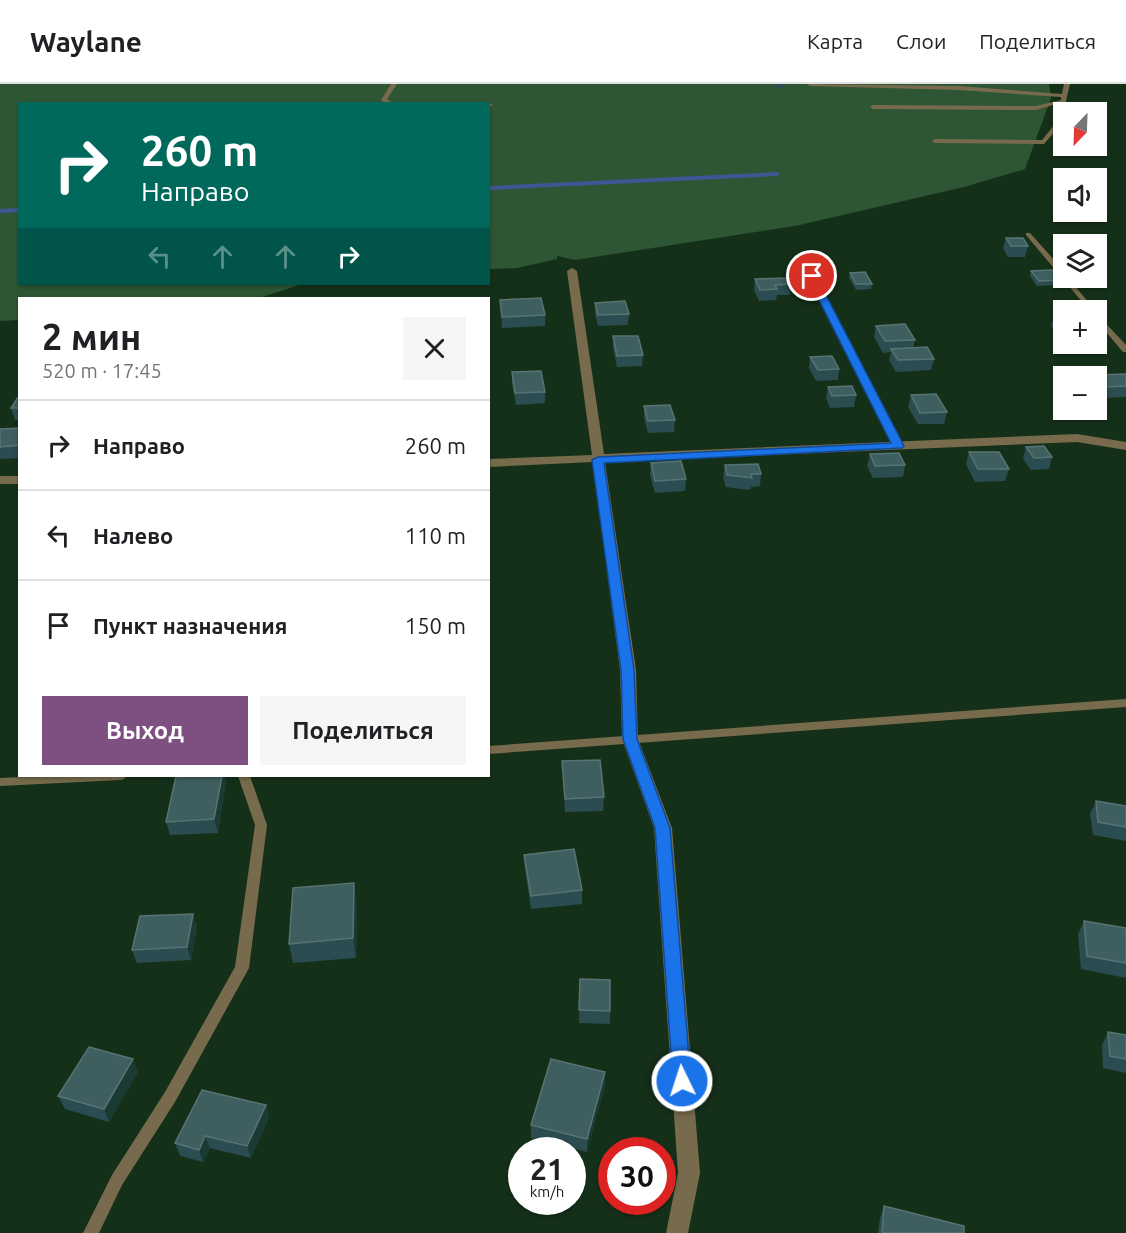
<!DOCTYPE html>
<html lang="ru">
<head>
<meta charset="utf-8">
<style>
  :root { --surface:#fff; --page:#f6f6f6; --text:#202124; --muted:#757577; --line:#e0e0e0; --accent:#7e5081 }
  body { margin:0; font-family:Ubuntu,sans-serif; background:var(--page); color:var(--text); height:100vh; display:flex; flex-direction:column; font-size:22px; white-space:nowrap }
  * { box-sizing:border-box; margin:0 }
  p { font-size:20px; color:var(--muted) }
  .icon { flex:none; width:33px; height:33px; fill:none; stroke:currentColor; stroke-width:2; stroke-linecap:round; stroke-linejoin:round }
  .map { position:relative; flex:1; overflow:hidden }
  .drawer { position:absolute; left:18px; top:213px; width:472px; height:480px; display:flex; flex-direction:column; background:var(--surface); border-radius:0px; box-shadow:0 2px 4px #0004 }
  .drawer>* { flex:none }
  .top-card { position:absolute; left:18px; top:18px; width:472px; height:183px; border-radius:0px; box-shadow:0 2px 4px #0004; background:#00695c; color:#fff; overflow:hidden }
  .needle { width:39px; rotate:203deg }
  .buttons { position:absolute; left:1053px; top:18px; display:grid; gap:12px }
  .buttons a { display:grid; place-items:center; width:54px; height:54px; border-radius:0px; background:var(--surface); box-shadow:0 2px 4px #0004; font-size:30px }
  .speed { position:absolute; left:508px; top:1053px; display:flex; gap:12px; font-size:30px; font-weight:700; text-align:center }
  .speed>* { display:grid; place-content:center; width:78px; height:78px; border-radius:50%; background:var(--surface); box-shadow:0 2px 4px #0004; line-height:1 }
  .speed small { font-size:15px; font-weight:400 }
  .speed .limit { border:9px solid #d22; background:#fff; color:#111 }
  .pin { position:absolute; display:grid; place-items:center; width:51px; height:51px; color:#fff; margin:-26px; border:3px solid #fff; border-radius:50%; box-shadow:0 2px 6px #0007 }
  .me { position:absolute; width:66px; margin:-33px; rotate:356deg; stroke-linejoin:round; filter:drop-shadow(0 0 4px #0008) }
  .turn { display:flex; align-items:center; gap:21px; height:126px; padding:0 24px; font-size:27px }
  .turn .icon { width:78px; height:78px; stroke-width:2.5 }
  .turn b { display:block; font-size:42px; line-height:51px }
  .lanes { display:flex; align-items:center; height:57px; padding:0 24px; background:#0003; justify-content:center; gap:30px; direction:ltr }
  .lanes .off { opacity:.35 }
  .round { display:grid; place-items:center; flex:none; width:63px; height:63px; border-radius:0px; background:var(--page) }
  .head { display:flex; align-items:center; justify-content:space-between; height:102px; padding:0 24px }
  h1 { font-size:36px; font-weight:600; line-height:45px }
  .action { display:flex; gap:12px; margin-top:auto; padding:12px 24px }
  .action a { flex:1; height:69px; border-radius:0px; background:var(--accent); color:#fff; font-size:24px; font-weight:600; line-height:69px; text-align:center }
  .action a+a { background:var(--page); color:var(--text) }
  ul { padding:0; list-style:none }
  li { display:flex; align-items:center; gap:18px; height:90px; padding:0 24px; border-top:2px solid var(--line) }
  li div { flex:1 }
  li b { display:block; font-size:22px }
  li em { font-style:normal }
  header { display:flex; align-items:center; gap:36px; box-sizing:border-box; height:84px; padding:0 30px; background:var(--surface); border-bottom:2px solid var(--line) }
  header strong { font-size:28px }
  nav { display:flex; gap:33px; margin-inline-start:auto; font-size:21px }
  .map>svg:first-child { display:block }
</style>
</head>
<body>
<header>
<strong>Waylane</strong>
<nav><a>Карта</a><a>Слои</a><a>Поделиться</a></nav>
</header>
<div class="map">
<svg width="1126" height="1149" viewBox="0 0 1126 1149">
  <rect width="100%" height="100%" fill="#153019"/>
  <path fill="#2e5634" d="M0 0H1049L1051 14 1025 85 964 103 795 142 575 176 557 172V175L517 184 489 185V20H20V200H302L259 214H20L19 236 0 237Z"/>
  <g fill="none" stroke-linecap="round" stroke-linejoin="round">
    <path stroke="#405694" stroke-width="4" d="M489 104 777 90
      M0 127 20 126"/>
    <path fill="#786b4d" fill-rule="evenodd" d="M391 0H397L387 15 393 20H386L381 16Z
      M807 0 959 2 1062 10 1064 0H1070L1066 17V28H1064V37L1044 60 935 59 932 57 935 55 1042 56 1060 34V19L1036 26 873 25 870 23 873 21 1036 22 1061 16V13L959 6 810 2Z
      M490 19 493 21 489 23V20Z
      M1026 149H1030L1064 187V194H1068L1095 226H1089L1026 151Z
      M809 191 814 192 902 362 901 364 898 365 894 362 808 192Z
      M1096 229 1126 261V268H1123L1096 236Z
      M1126 615V623L489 670V662Z
      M45 692H126L124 695 120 696 0 702V694Z
      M238 692H250L267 741 249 884 175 1018 122 1101 99 1149H83L112 1091 165 1008 235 883 255 741Z"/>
    <path fill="#786b4d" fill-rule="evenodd" d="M572 184 577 187 604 370 1077 350 1126 358V366L1077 358 605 378 636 586 638 655 672 744 700 1089 688 1149H666L678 1089 654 744 622 655 620 586 593 378 489 383V375L592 371 567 187Z
      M0 392H20V400H0Z"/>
  </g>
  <path fill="#2b4c50" d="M776 0H784V4H776Z
    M1006 154 1028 162 1025 173H1008L1003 164Z
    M1031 187 1060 196 1059 201 1037 202 1030 192Z
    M850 189 872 200 871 205 856 206 849 194Z
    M755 195 791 200 790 211H777L776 216 759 217 754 206Z
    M500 216 545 231V242L502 244Z
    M595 219 629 230 628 241 598 242 595 230Z
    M1054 231H1064V251H1058L1051 242Z
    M876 242 915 256 913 264 934 275 931 286 896 288 889 276 891 268 883 269 874 253Z
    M613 252 643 271 642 282 617 283 613 264Z
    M810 273 839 285 838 296 816 297 809 284Z
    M512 288 545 308V319L516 321 512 299Z
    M1126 290V313L1102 314 1096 306 1097 291Z
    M828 303 856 311 854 323 830 324 826 314Z
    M20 310V336H15L11 324Z
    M911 311 947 328 944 340H918L908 323Z
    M644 322 675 336 674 348 648 349 644 334Z
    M20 344V374L0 375V345Z
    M1026 363 1052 373 1049 385 1031 386 1023 375Z
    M969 368 1009 385 1005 397 975 398 966 380Z
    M870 370 905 381 903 393 873 394 867 382Z
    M651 379 686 395 685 407 655 409 650 391Z
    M725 381 761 390 760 402 751 403 750 406 726 403 723 393Z
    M562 677 604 713 603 727 565 728Z
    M176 692H225L226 697 218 749 170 751 166 738Z
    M1096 717 1126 722V757L1093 751 1090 730Z
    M524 771 582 806V820L531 825 525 784Z
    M357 819 356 874 293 879 289 860Z
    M193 830 197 843 191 876 137 879 132 866Z
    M1084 837 1126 844V894L1081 885 1078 850Z
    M580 895 610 927V940L579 939Z
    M1108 948 1126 951V989L1103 984 1102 961Z
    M138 988 109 1038 65 1025 58 1012Z
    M605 988V1001L587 1068 531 1054V1041Z
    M266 1021 269 1034 251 1074 210 1064 203 1078 180 1072 175 1059Z
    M884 1122 964 1149H878L880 1134Z"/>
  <path fill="#1a3a33" d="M222 692H225L226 697 218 749 214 735Z
    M354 799 357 819 356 874 353 854Z
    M193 830 197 843 191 876 187 863Z
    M133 975 138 988 109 1038 104 1025Z
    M605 988V1001L587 1068V1055Z
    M266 1021 269 1034 251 1074 247 1062Z
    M205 1052 210 1064 203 1078 199 1066Z"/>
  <path fill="#3e5e5f" stroke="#577473" stroke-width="1.5" d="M1006 154H1023L1028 162H1011Z
    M1052 186 1060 196 1039 197 1031 187Z
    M865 188 872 200H856L850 189Z
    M788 194 791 200 775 201 777 205 760 206 755 195Z
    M541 214 545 231 502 233 500 216Z
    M625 217 629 230 598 231 595 219Z
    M1054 231H1064V240H1061Z
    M905 240 915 256 885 257 876 242Z
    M613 252H638L643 271 617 272Z
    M927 263 934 275 898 276 891 265Z
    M832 272 839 285 818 286 810 273Z
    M541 287 545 308 515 309 512 288Z
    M1126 290V302L1106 303 1097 291Z
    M852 302 856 311 832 312 828 303Z
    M20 310V324H11Z
    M936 310 947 328 920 329 911 311Z
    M670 321 675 336 648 337 644 322Z
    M20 344V361L0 363V345Z
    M1044 362 1052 373 1034 374 1026 363Z
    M969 368H999L1009 385H978Z
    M899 369 905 381 875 382 870 370Z
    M681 377 686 395 655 397 651 379Z
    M758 380 761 390H751L752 394 727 391 725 381Z
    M600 676 604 713 565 715 562 677Z
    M176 692H222L214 735 166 738Z
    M1096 717 1126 722V743L1098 738Z
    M574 765 582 806 531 812 524 771Z
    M354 799 353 854 289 860 293 804Z
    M193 830 187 863 132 866 140 832Z
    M1084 837 1126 844V879L1087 872Z
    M580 895 610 896V927L579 926Z
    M1108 948 1126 951V975L1110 972Z
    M89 963 133 975 104 1025 58 1012Z
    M551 975 605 988 587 1055 531 1041Z
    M202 1006 266 1021 247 1062 205 1052 199 1066 175 1059Z
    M884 1122 964 1142V1149H882Z"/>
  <path fill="#1a73e8" stroke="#114b97" stroke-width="1.5" d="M812 189 816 192 904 362 902 364 604 379 634 586 637 655 670 744 691 997 689 1003 682 1006 675 1003 673 997 655 744 623 655 621 586 592 376 598 373 891 359 807 192Z"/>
</svg>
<div class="buttons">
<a><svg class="needle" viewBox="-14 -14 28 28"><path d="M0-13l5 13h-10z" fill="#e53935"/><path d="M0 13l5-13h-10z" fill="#757577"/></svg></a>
<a><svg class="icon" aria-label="sound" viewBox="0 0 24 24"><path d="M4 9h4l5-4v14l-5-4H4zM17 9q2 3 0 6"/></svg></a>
<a><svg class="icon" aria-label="layers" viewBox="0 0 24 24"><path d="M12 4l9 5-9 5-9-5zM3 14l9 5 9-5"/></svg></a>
<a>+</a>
<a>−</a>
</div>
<div class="speed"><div>21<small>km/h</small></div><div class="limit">30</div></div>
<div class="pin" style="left:812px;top:192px;background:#d93025"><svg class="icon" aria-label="arrive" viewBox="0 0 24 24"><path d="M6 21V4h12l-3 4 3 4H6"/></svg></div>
<svg class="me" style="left:682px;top:997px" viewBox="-20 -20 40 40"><circle r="17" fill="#1a73e8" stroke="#fff" stroke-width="3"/><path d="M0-11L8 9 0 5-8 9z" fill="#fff"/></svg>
<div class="top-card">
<div class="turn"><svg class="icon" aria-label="right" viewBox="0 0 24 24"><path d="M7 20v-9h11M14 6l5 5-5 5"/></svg><div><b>260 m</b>Направо</div></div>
<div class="lanes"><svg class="icon off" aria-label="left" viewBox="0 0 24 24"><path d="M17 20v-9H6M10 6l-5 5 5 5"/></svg><svg class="icon off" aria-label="ahead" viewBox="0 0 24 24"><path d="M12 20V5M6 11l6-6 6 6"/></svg><svg class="icon off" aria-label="ahead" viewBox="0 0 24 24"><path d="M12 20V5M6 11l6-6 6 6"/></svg><svg class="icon" aria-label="right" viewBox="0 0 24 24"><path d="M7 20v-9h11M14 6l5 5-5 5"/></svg></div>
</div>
<section class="drawer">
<div class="head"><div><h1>2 мин</h1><p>520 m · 17:45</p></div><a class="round"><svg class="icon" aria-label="close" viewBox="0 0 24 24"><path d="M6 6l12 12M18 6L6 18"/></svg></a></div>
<ul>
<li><svg class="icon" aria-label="right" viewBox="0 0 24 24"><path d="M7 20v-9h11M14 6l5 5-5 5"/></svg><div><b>Направо</b></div><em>260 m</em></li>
<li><svg class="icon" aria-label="left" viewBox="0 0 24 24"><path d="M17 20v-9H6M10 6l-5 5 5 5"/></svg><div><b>Налево</b></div><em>110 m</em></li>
<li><svg class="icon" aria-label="arrive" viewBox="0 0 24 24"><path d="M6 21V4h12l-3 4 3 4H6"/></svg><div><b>Пункт назначения</b></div><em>150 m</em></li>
</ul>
<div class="action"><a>Выход</a><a>Поделиться</a></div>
</section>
</div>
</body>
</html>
